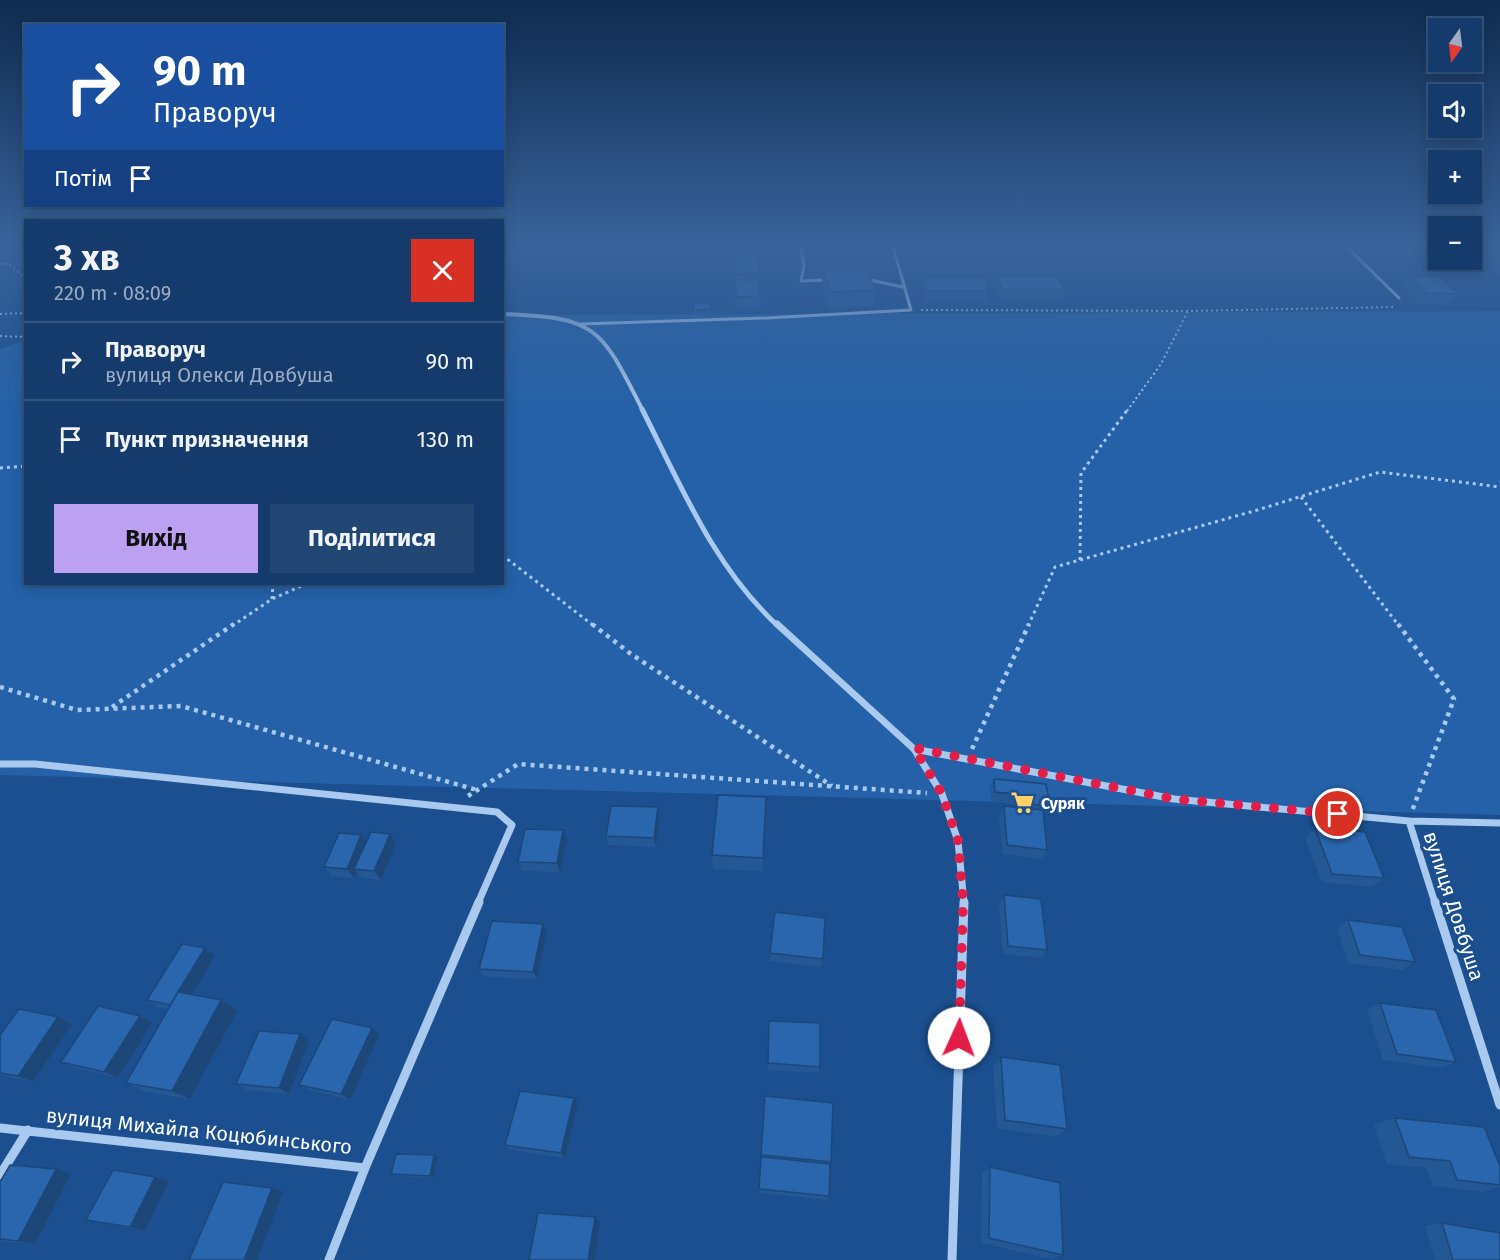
<!DOCTYPE html>
<html lang="uk">
<head>
<meta charset="utf-8">
<style>
  :root { --surface:#143b6b; --page:#214673; --text:#f1f3f6; --muted:#9dadc1; --line:#33557e; --accent:#bca0f2 }
  body { margin:0; font-family:"Fira Sans",sans-serif; background:var(--page); color:var(--text); height:100vh; display:flex; flex-direction:column; font-size:22px; white-space:nowrap }
  * { box-sizing:border-box; margin:0 }
  p { font-size:20px; color:var(--muted) }
  .icon { flex:none; width:33px; height:33px; fill:none; stroke:currentColor; stroke-width:2; stroke-linecap:round; stroke-linejoin:round }
  .map { position:relative; flex:1; overflow:hidden }
  .drawer { position:absolute; left:24px; top:219px; width:480px; height:366px; display:flex; flex-direction:column; background:var(--surface); border-radius:0px; box-shadow:0 3px 15px #0003,0 0 0 2px var(--line) }
  .drawer>* { flex:none }
  .banner { position:absolute; left:24px; top:24px; width:480px; height:183px; border-radius:0px; box-shadow:0 3px 15px #0003,0 0 0 2px var(--line); background:#1a4fa0; color:#fff; overflow:hidden }
  .needle { width:39px; rotate:194deg }
  .controls { position:absolute; left:1428px; top:18px; display:grid; gap:12px }
  .controls a { display:grid; place-items:center; width:54px; height:54px; border-radius:0px; background:var(--surface); box-shadow:0 3px 15px #0003,0 0 0 2px var(--line); font-size:30px }
  .pin { position:absolute; display:grid; place-items:center; width:51px; height:51px; color:#fff; margin:-26px; border:3px solid #fff; border-radius:50%; box-shadow:0 2px 6px #0007 }
  .me { position:absolute; width:66px; margin:-33px; rotate:2deg; stroke-linejoin:round; filter:drop-shadow(0 0 4px #0008) }
  .turn { display:flex; align-items:center; gap:21px; height:126px; padding:0 30px; font-size:27px }
  .turn .icon { width:78px; height:78px; stroke-width:2.5 }
  .turn b { display:block; font-size:42px; line-height:51px }
  .then { display:flex; align-items:center; height:57px; padding:0 30px; background:#0003; gap:12px; font-size:22px }
  .round { display:grid; place-items:center; flex:none; width:63px; height:63px; border-radius:0px; background:var(--page) }
  .headline { display:flex; align-items:center; justify-content:space-between; height:102px; padding:0 30px }
  h1 { font-size:36px; font-weight:700; line-height:45px }
  .cta { display:flex; gap:12px; margin-top:auto; padding:12px 30px }
  .cta a { flex:1; height:69px; border-radius:0px; background:var(--accent); color:#111; font-size:24px; font-weight:700; line-height:69px; text-align:center }
  .cta a+a { background:var(--page); color:var(--text) }
  ul { padding:0; list-style:none }
  li { display:flex; align-items:center; gap:18px; height:78px; padding:0 30px; border-top:2px solid var(--line) }
  li div { flex:1 }
  li b { display:block; font-size:22px }
  li em { font-style:normal }
  .map>svg:first-child { display:block }
</style>
</head>
<body>
<div class="map">
<svg width="1500" height="1260" viewBox="0 0 1500 1260">
  <rect width="100%" height="100%" fill="#1b4f8f"/>
  <path fill="#2461a8" d="M1500 311V815L0 775V349L25 340 26 584H502L503 315Z"/>
  <g fill="none" stroke-linecap="round" stroke-linejoin="round">
    <path stroke="#a9c9ee" stroke-width="2" stroke-dasharray="2 3" stroke-linecap="butt" d="M0 264H9L26 279
      M921 310 1188 311 1394 307
      M0 314 26 313
      M0 336 26 337
      M1127 411 1161 364 1188 311"/>
    <path stroke="#a9c9ee" stroke-width="3" stroke-dasharray="3 4" stroke-linecap="butt" d="M0 468 26 466
      M1301 497 1399 626
      M502 555 594 626
      M1080 560 1081 473 1128 409
      M272 599 273 584
      M232 626 272 599 306 584
      M1028 626 1055 567 1254 511 1380 472 1500 487"/>
    <path stroke="#a9c9ee" stroke-width="4.5" stroke-dasharray="4 5" stroke-linecap="butt" d="M592 624 631 654 832 786
      M1398 624 1454 699 1412 811
      M0 687 77 710 181 706 477 790
      M112 707 234 624
      M972 749 1029 624
      M468 796 518 764 927 793"/>
    <path stroke="#a9c9ee" stroke-width="3" d="M800 243 804 266 801 281 826 280
      M1343 243 1399 298
      M865 279 903 287
      M581 324 767 318 911 310 892 243"/>
    <path stroke="#a9c9ee" stroke-width="4" d="M502 314C598 317 601 328 643 411"/>
    <path stroke="#a9c9ee" stroke-width="5" d="M642 409C681 486 714 567 778 626"/>
    <path stroke="#a9c9ee" stroke-width="7" d="M777 624 914 749 942 794 958 841 964 903
      M914 749 1174 799 1409 821 1500 823
      M0 764H35L497 812 512 825 478 903
      M1409 821 1435 903"/>
    <path stroke="#a9c9ee" stroke-width="9" d="M1435 902 1500 1105
      M0 1128 365 1168
      M0 1175 28 1130
      M329 1260 365 1168 479 902
      M952 1260 964 902"/>
  </g>
  <path fill="#245895" d="M735 243H758L760 273V307H736L734 261V246H735Z
    M1365 243H1407L1402 253 1398 254H1374Z
    M1472 243H1500V277L1489 268 1494 262H1481L1472 254V249L1474 245H1472Z
    M520 251 518 265 506 266 504 256Z
    M823 272 875 290 873 306 828 308 822 287Z
    M1410 276 1458 294 1451 304H1420L1403 286Z
    M997 277 1064 289 1060 299 1000 300 994 287Z
    M924 278 988 291 986 301H926L923 289Z
    M693 304 711 309V314L694 315Z
    M994 779 1050 806 1044 815 1047 850 1042 859 1003 854 999 816 1004 806 1015 807 1014 804 991 802 990 789Z
    M766 812 762 871 713 869 712 855Z
    M659 817 656 847 608 845 606 836Z
    M1315 828 1384 878 1372 887 1322 882 1305 838Z
    M390 834 396 843 381 880 362 878 357 872 354 878 332 876 324 867 367 842Z
    M567 840 560 872 522 871 518 862Z
    M1004 895 1047 950 1041 958 1003 954 999 904Z
    M1348 920 1415 962 1402 970 1348 963 1337 928Z
    M547 932 537 979 485 977 479 969Z
    M205 948 215 956 192 995 237 1011 190 1099 146 1092 126 1083 168 1009 159 1008 147 1000Z
    M770 953 823 959 821 967 770 961Z
    M1380 1003 1456 1062 1441 1068 1383 1060 1367 1010Z
    M140 1016 152 1023 118 1078 75 1068 61 1062Z
    M58 1017 72 1024 33 1082 0 1075V1035Z
    M769 1021 820 1067 819 1073 768 1070Z
    M379 1035 350 1100 309 1090 299 1085Z
    M309 1041 289 1094 247 1090 236 1084Z
    M1001 1057 1067 1129 1056 1137 997 1128 993 1066Z
    M765 1096 831 1162 830 1164 829 1196 828 1200 759 1193Z
    M574 1098 578 1103 565 1158 510 1150 505 1145Z
    M1395 1118 1500 1166V1187L1482 1192 1433 1186 1426 1168 1387 1164 1374 1125Z
    M438 1158 433 1178 395 1176 391 1174Z
    M990 1167 1063 1255 1052 1259 981 1243 982 1173Z
    M71 1174 35 1244 0 1241V1182Z
    M169 1181 145 1231 86 1220Z
    M1442 1223 1500 1260H1435L1425 1226Z"/>
  <path fill="#1d4779" d="M518 243H519L520 251 518 265 516 255Z
    M1407 243 1402 253 1398 254 1403 244Z
    M658 807 659 817 656 847 654 838Z
    M563 830 567 840 560 872 557 863Z
    M390 834 396 843 381 880 374 871Z
    M361 835 368 844 354 869 357 872 354 878 347 869Z
    M543 924 547 932 537 979 533 972Z
    M205 948 215 956 182 1012 170 1005Z
    M221 1000 237 1011 190 1099 172 1091Z
    M140 1016 152 1023 118 1078 104 1072Z
    M58 1017 72 1024 33 1082 18 1076Z
    M372 1028 379 1035 350 1100 341 1094Z
    M300 1034 309 1041 289 1094 279 1088Z
    M574 1098 578 1103 565 1158 561 1153Z
    M434 1155 438 1158 433 1178 430 1176Z
    M56 1169 71 1174 35 1244 18 1241Z
    M155 1177 169 1181 145 1231 130 1227Z
    M272 1188 283 1192 257 1260H244Z
    M595 1217 600 1222 595 1260H588Z"/>
  <path fill="#2a66ad" stroke="#1d4779" stroke-width="1.5" d="M506 243H518L516 255 504 256Z
    M1379 243H1407L1403 244Z
    M1477 243H1500V252H1488Z
    M757 245 760 273 735 274 734 246Z
    M867 270 875 290 830 292 823 272Z
    M1056 276 1064 289H1002L997 277Z
    M1410 276H1439L1458 294 1427 293Z
    M924 278H984L988 291H928Z
    M735 280H758L760 296 736 297Z
    M709 303 711 309 694 310 693 304Z
    M994 779 1046 784 1050 806 1020 803 1019 794 995 792Z
    M718 795 766 797 763 858 712 855Z
    M611 806 658 807 654 838 606 836Z
    M1004 806 1043 810 1047 850 1007 845Z
    M1315 828 1365 832 1384 878 1332 874Z
    M525 829 563 830 557 863 518 862Z
    M371 832 390 834 374 871 354 869Z
    M339 833 361 835 347 869 324 867Z
    M1004 895 1041 899 1047 950 1008 946Z
    M775 912 825 918 823 959 770 953Z
    M1348 920 1402 927 1415 962 1360 955Z
    M492 921 543 924 533 972 479 969Z
    M182 944 205 948 170 1005 147 1000Z
    M178 992 221 1000 172 1091 126 1083Z
    M1380 1003 1436 1010 1456 1062 1397 1054Z
    M98 1006 140 1016 104 1072 61 1062Z
    M19 1009 58 1017 18 1076 0 1073V1035Z
    M332 1019 372 1028 341 1094 299 1085Z
    M769 1021 820 1023V1067L768 1063Z
    M259 1031 300 1034 279 1088 236 1084Z
    M1001 1057 1060 1065 1067 1129 1005 1120Z
    M520 1091 574 1098 561 1153 505 1145Z
    M765 1096 833 1103 831 1162 761 1155Z
    M1395 1118 1484 1127 1500 1166V1185L1457 1180 1450 1161 1409 1157Z
    M396 1154 434 1155 430 1176 391 1174Z
    M761 1157 830 1164 829 1196 759 1189Z
    M10 1165 56 1169 18 1241 0 1239V1182Z
    M990 1167 1060 1183 1063 1255 989 1238Z
    M113 1170 155 1177 130 1227 86 1220Z
    M223 1182 272 1188 244 1260H189Z
    M538 1213 595 1217 588 1260H529Z
    M1442 1223 1500 1233V1260H1453Z"/>
  <linearGradient id="sky" x2="0" y2="1"><stop stop-color="#0f2b4f"/><stop offset="0.58" stop-color="#39639b"/><stop offset="1" stop-color="#39639b" stop-opacity="0"/></linearGradient>
  <rect width="1500" height="420" fill="url(#sky)"/>
  <g fill="none" stroke-linecap="round" stroke-linejoin="round">
    <path stroke="#e11d48" stroke-width="10" stroke-dasharray="0 18" d="M959 1038 963 901 958 841 942 794 914 748 1174 799 1338 814"/>
  </g>
  <defs>
    <symbol id="supermarket-bare" viewBox="-9 -9 18 18"><path d="M-6-5.5h2.5l.6 2H6L4.5 2H-2.5L-4.4-4H-6ZM-1.5 3.2a1.3 1.3 0 1 0 .1 0ZM3 3.2a1.3 1.3 0 1 0 .1 0Z" fill="#ffd166" stroke="#1b4f8f" stroke-width="2.5" paint-order="stroke"/></symbol>
  </defs>
  <g fill-rule="evenodd">
    <use href="#supermarket-bare" x="1006" y="786" width="33" height="33"/>
  </g>
  <g text-anchor="middle" stroke-width="6" stroke-linejoin="round" paint-order="stroke">
    <g font-size="16" font-weight="bold" fill="#fff" stroke="#1b4f8f" text-anchor="start">
      <text x="1041" y="809">Суряк</text>
    </g>
    <g font-size="20" fill="#fff" stroke="#1b4f8f">
      <text transform="translate(1454 906) rotate(72)" y="7">вулиця Довбуша</text>
      <text transform="translate(199 1131) rotate(6)" y="7">вулиця Михайла Коцюбинського</text>
    </g>
  </g>
</svg>
<div class="controls">
<a><svg class="needle" viewBox="-14 -14 28 28"><path d="M0-13l5 13h-10z" fill="#e53935"/><path d="M0 13l5-13h-10z" fill="#9dadc1"/></svg></a>
<a><svg class="icon" aria-label="sound" viewBox="0 0 24 24"><path d="M4 9h4l5-4v14l-5-4H4zM17 9q2 3 0 6"/></svg></a>
<a>+</a>
<a>−</a>
</div>
<div class="pin" style="left:1338px;top:814px;background:#d93025"><svg class="icon" aria-label="arrive" viewBox="0 0 24 24"><path d="M6 21V4h12l-3 4 3 4H6"/></svg></div>
<svg class="me" style="left:959px;top:1038px" viewBox="-20 -20 40 40"><circle r="19" fill="#fff"/><path d="M0-13L10 11 0 6-10 11z" fill="#e11d48"/></svg>
<div class="banner">
<div class="turn"><svg class="icon" aria-label="right" viewBox="0 0 24 24"><path d="M7 20v-9h11M14 6l5 5-5 5"/></svg><div><b>90 m</b>Праворуч</div></div>
<div class="then">Потім<svg class="icon" aria-label="arrive" viewBox="0 0 24 24"><path d="M6 21V4h12l-3 4 3 4H6"/></svg></div>
</div>
<section class="drawer">
<div class="headline"><div><h1>3 хв</h1><p>220 m · 08:09</p></div><a class="round" style="background:#d93025;color:#fff"><svg class="icon" aria-label="close" viewBox="0 0 24 24"><path d="M6 6l12 12M18 6L6 18"/></svg></a></div>
<ul>
<li><svg class="icon" aria-label="right" viewBox="0 0 24 24"><path d="M7 20v-9h11M14 6l5 5-5 5"/></svg><div><b>Праворуч</b><p>вулиця Олекси Довбуша</p></div><em>90 m</em></li>
<li><svg class="icon" aria-label="arrive" viewBox="0 0 24 24"><path d="M6 21V4h12l-3 4 3 4H6"/></svg><div><b>Пункт призначення</b></div><em>130 m</em></li>
</ul>
<div class="cta"><a>Вихід</a><a>Поділитися</a></div>
</section>
</div>
</body>
</html>
